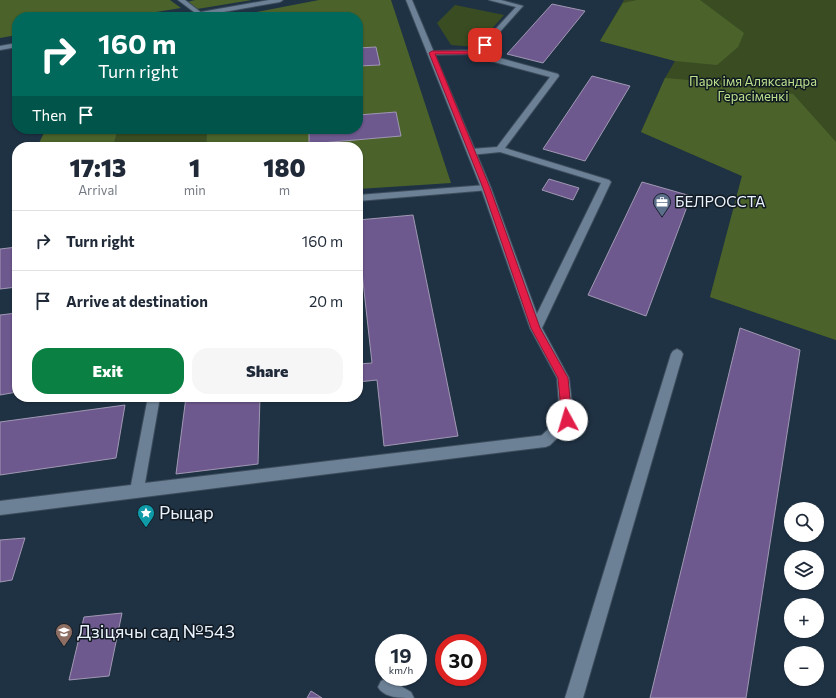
<!DOCTYPE html>
<html lang="en">
<head>
<meta charset="utf-8">
<style>
  :root { --surface:#fff; --page:#f6f6f7; --text:#1f2937; --muted:#747a83; --line:#e0e1e3; --accent:#0b8043 }
  body { margin:0; font-family:Commissioner,sans-serif; background:var(--page); color:var(--text); height:100vh; display:flex; flex-direction:column; font-size:15px; white-space:nowrap }
  * { box-sizing:border-box; margin:0 }
  p { font-size:13px; color:var(--muted) }
  .icon { flex:none; width:22px; height:22px; fill:none; stroke:currentColor; stroke-width:2; stroke-linecap:round; stroke-linejoin:round }
  .map { position:relative; flex:1; overflow:hidden }
  .side { position:absolute; left:12px; top:142px; width:351px; height:260px; display:flex; flex-direction:column; background:var(--surface); border-radius:16px; box-shadow:0 1px 3px #0004 }
  .side>* { flex:none }
  .hud { position:absolute; left:12px; top:12px; width:351px; height:122px; border-radius:16px; box-shadow:0 1px 3px #0004; background:#00695c; color:#fff; overflow:hidden }
  .controls { position:absolute; left:784px; top:502px; display:grid; gap:8px }
  .controls a { display:grid; place-items:center; width:40px; height:40px; border-radius:50%; background:var(--surface); box-shadow:0 1px 3px #0004; font-size:20px }
  .speed { position:absolute; left:375px; top:634px; display:flex; gap:8px; font-size:20px; font-weight:700; text-align:center }
  .speed>* { display:grid; place-content:center; width:52px; height:52px; border-radius:50%; background:var(--surface); box-shadow:0 1px 3px #0004; line-height:1 }
  .speed small { font-size:10px; font-weight:400 }
  .speed .limit { border:6px solid #d22; background:#fff; color:#111 }
  .pin { position:absolute; display:grid; place-items:center; width:34px; height:34px; color:#fff; margin:-17px; border-radius:8px; box-shadow:0 2px 6px #0006 }
  .me { position:absolute; width:44px; margin:-22px; rotate:354deg; stroke-linejoin:round; filter:drop-shadow(0 0 3px #0008) }
  .turn { display:flex; align-items:center; gap:14px; height:84px; padding:0 20px; font-size:18px }
  .turn .icon { width:52px; height:52px; stroke-width:2.5 }
  .turn b { display:block; font-size:28px; line-height:34px }
  .then { display:flex; align-items:center; height:38px; padding:0 20px; background:#0003; gap:8px; font-size:15px }
  .eta { display:flex; justify-content:space-evenly; align-items:center; height:68px; text-align:center }
  .eta b { font-size:24px; font-weight:800; line-height:28px }
  .cta { display:flex; gap:8px; margin-top:auto; padding:8px 20px }
  .cta a { flex:1; height:46px; border-radius:16px; background:var(--accent); color:#fff; font-size:16px; font-weight:800; line-height:46px; text-align:center }
  .cta a+a { background:var(--page); color:var(--text) }
  ul { padding:0; list-style:none }
  li { display:flex; align-items:center; gap:12px; height:60px; padding:0 20px; border-top:1px solid var(--line) }
  li div { flex:1 }
  li b { display:block; font-size:15px }
  li em { font-style:normal }
  .map>svg:first-child { display:block }
</style>
</head>
<body>
<div class="map">
<svg width="836" height="698" viewBox="0 0 836 698">
  <rect width="100%" height="100%" fill="#1f3244"/>
  <path fill="#3a4d22" d="M624 0H836V340L710 297 742 176 641 132 665 78 675 61 600 41Z
    M455 5 504 15 476 47 451 45 437 23Z
    M118 129H207L206 147H113Z"/>
  <path fill="#4b632b" d="M0 0H170L181 8 125 17H17V35L0 38Z
    M195 0H252L197 9 187 2Z
    M319 0H391L451 183 358 189V147H206L207 129H309L310 144 401 136 396 112 358 115V66L380 65 376 47 358 48V17H231Z
    M637 0H700L744 33 738 47 717 65 675 61 600 41 623 3Z
    M665 78 722 83 793 94 836 142V340L710 297 742 176 641 132Z
    M46 129H118L113 147H37Z"/>
  <path fill="#6e598f" stroke="#a198b3" d="M552 4 585 11 543 63 507 54Z
    M376 47 380 65 358 66V48Z
    M592 76 630 86 585 161 543 149Z
    M396 112 401 136 309 144V129H358V115Z
    M549 179 579 188 573 200 542 190Z
    M642 182 691 196 646 316 588 295Z
    M413 215 458 436 384 446 377 380 358 382V364L372 363 358 236V220Z
    M17 247V287L0 289V249Z
    M17 313V392L0 395V315Z
    M740 328 800 350 746 698H650Z
    M186 397H260L258 464 176 474Z
    M125 405 116 458 0 475V422Z
    M25 538 12 580 0 582V540Z
    M122 613 109 676 69 680 84 617Z
    M311 691 322 698H307Z"/>
  <g fill="none" stroke-linecap="round" stroke-linejoin="round">
    <defs>
      <path id="lane" d="M178 0H185L203 14 198 15Z
        M489 0H501L523 6 482 52 489 55 558 74 559 76 505 148 609 180 611 182 542 328 540 331 536 333 532 331 530 328 601 183 500 152 471 155 467 152 471 149 497 147 550 77 483 59 477 54 429 55 428 53 432 51 476 50 516 7Z
        M486 185 489 186 491 188 489 190 358 201V195Z
        M677 349 681 351 683 354 583 698H565L671 354 673 351Z
        M148 397H160L145 483 545 435 550 437 552 441 550 445 545 447 0 515V501L131 485Z
        M387 678 411 692 414 698C400 698 384 698 378 687L381 681Z"/>
      <path id="street" d="M269 0H283L280 2 195 17H181L184 15Z
        M406 0H412L491 188 542 328 569 378 574 420 572 424 550 445 545 447 540 445 538 441 540 437 560 418 557 378 530 328 481 188Z
        M17 43V47L0 50V46Z"/>
    </defs>
    <use href="#lane" stroke="#3d4d5d" stroke-width="2"/>
    <use href="#street" stroke="#3d4d5d" stroke-width="2"/>
    <use href="#lane" fill="#6c8196" fill-rule="evenodd"/>
    <use href="#street" fill="#6c8196" fill-rule="evenodd"/>
  </g>
  <path fill="#e11d48" stroke="#92132f" d="M485 43 488 45 478 54H435L490 188 540 328 568 378 572 420 571 423 567 424 563 423 562 420 558 378 531 328 483 188 429 53 432 51H477Z"/>
  <defs>
    <symbol id="office-pin" viewBox="-11 -11 22 30"><path d="M0 17L-7.5 6A9.5 9.5 0 1 1 7.5 6Z" fill="#5c6f8a" stroke="#111921"/><path d="M-6-3h4V-5.5h4V-3h4V5H-6ZM-1-4.5V-3h2v-1.5ZM-6 0V1H6V0Z" fill="#fff"/></symbol>
    <symbol id="sight-pin" viewBox="-11 -11 22 30"><path d="M0 17L-7.5 6A9.5 9.5 0 1 1 7.5 6Z" fill="#0f9aa8" stroke="#111921"/><path d="M0-6L1.8-2.2L6-1.7L2.9 1.2L3.7 5.4L0 3.3L-3.7 5.4L-2.9 1.2L-6-1.7L-1.8-2.2Z" fill="#fff"/></symbol>
    <symbol id="school-pin" viewBox="-11 -11 22 30"><path d="M0 17L-7.5 6A9.5 9.5 0 1 1 7.5 6Z" fill="#8d6e63" stroke="#111921"/><path d="M0-5L7-2L0 1L-7-2ZM-4 1L0 2.5L4 1V4Q0 6-4 4Z" fill="#fff"/></symbol>
  </defs>
  <g fill-rule="evenodd">
    <use href="#office-pin" x="652" y="192" width="20" height="27"/>
    <use href="#sight-pin" x="136" y="503" width="20" height="27"/>
    <use href="#school-pin" x="54" y="622" width="20" height="27"/>
  </g>
  <g text-anchor="middle" stroke-width="3" stroke-linejoin="round" paint-order="stroke">
    <g font-size="13" fill="#bce28e" stroke="#111921">
      <text x="753" y="86">Парк імя Аляксандра<tspan x="753" dy="15">Герасіменкі</tspan></text>
    </g>
    <g font-size="15" fill="#eaf3fd" stroke="#111921" text-anchor="start">
      <text x="675" y="207">БЕЛРОССТА</text>
    </g>
    <g font-size="18" fill="#eaf3fd" stroke="#111921" text-anchor="start">
      <text x="159" y="519">Рыцар</text>
      <text x="77" y="638">Дзіцячы сад №543</text>
    </g>
  </g>
</svg>
<div class="controls">
<a><svg class="icon" aria-label="search" viewBox="0 0 24 24"><circle cx="10" cy="10" r="6"/><path d="M15 15l6 6"/></svg></a>
<a><svg class="icon" aria-label="layers" viewBox="0 0 24 24"><path d="M12 4l9 5-9 5-9-5zM3 14l9 5 9-5"/></svg></a>
<a>+</a>
<a>−</a>
</div>
<div class="speed"><div>19<small>km/h</small></div><div class="limit">30</div></div>
<div class="pin" style="left:485px;top:45px;background:#d93025"><svg class="icon" aria-label="arrive" viewBox="0 0 24 24"><path d="M6 21V4h12l-3 4 3 4H6"/></svg></div>
<svg class="me" style="left:567px;top:420px" viewBox="-20 -20 40 40"><circle r="19" fill="#fff"/><path d="M0-13L10 11 0 6-10 11z" fill="#e11d48"/></svg>
<div class="hud">
<div class="turn"><svg class="icon" aria-label="right" viewBox="0 0 24 24"><path d="M7 20v-9h11M14 6l5 5-5 5"/></svg><div><b>160 m</b>Turn right</div></div>
<div class="then">Then<svg class="icon" aria-label="arrive" viewBox="0 0 24 24"><path d="M6 21V4h12l-3 4 3 4H6"/></svg></div>
</div>
<section class="side">
<div class="eta">
<div><b>17:13</b><p>Arrival</p></div>
<div><b>1</b><p>min</p></div>
<div><b>180</b><p>m</p></div>
</div>
<ul>
<li><svg class="icon" aria-label="right" viewBox="0 0 24 24"><path d="M7 20v-9h11M14 6l5 5-5 5"/></svg><div><b>Turn right</b></div><em>160 m</em></li>
<li><svg class="icon" aria-label="arrive" viewBox="0 0 24 24"><path d="M6 21V4h12l-3 4 3 4H6"/></svg><div><b>Arrive at destination</b></div><em>20 m</em></li>
</ul>
<div class="cta"><a>Exit</a><a>Share</a></div>
</section>
</div>
</body>
</html>
